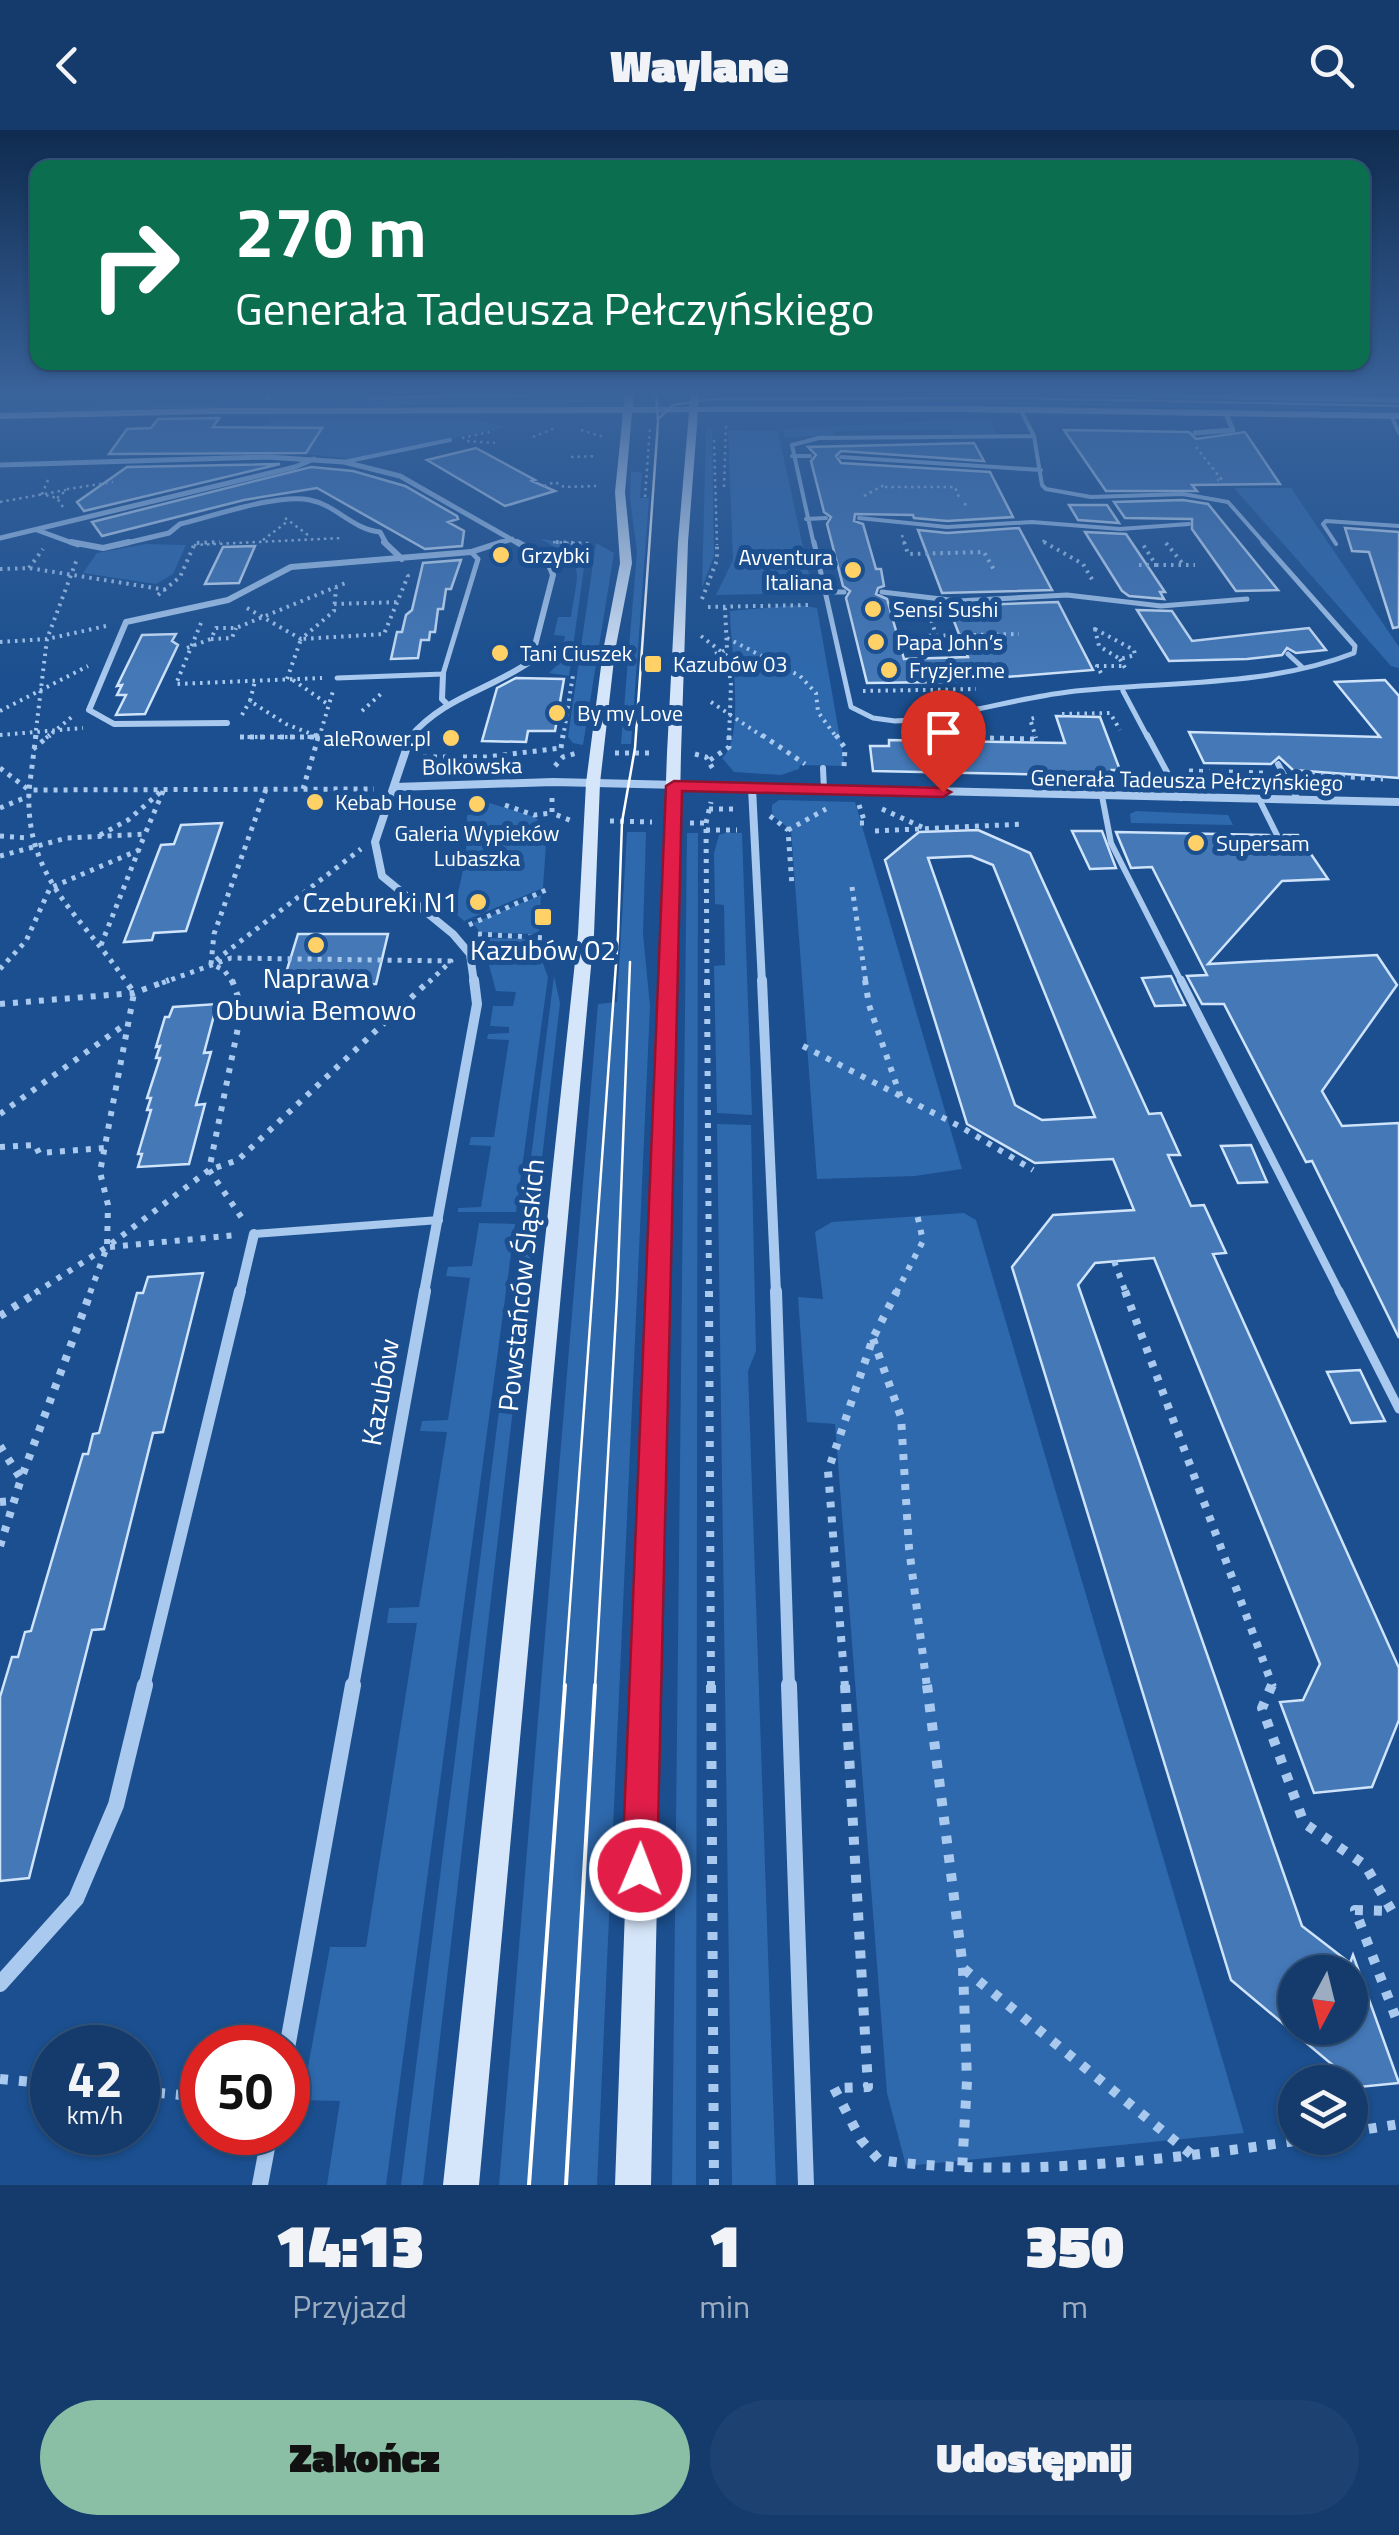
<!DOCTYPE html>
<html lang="pl">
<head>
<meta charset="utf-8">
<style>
  :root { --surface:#143b6b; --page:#1d4271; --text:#f1f3f6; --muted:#9dadc1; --line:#33557e; --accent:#8abfa5 }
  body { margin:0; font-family:"Titillium Web",sans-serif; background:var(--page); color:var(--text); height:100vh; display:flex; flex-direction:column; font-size:38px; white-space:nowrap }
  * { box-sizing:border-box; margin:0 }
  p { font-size:32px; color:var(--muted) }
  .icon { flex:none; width:55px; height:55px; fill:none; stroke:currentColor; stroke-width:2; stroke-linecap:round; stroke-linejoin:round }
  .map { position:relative; height:2055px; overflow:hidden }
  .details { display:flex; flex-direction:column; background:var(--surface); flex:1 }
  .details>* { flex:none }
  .guide { position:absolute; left:30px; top:30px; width:1340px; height:210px; border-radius:20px; box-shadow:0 2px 8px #0004,0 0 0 2px var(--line); background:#0b6e4f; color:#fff; overflow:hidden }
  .needle { width:65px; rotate:187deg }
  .fabs { position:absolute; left:1278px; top:1825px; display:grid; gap:20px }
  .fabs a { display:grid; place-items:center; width:90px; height:90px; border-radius:50%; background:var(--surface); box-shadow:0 2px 8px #0004,0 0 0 2px var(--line); font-size:50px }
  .speed { position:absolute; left:30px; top:1895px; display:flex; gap:20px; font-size:50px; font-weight:700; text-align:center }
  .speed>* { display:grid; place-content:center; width:130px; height:130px; border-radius:50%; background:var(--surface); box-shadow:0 2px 8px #0004,0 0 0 2px var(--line); line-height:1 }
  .speed small { font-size:25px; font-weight:400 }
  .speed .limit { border:15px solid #d22; background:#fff; color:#111 }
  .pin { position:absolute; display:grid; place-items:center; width:85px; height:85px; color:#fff; margin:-102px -42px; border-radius:50% 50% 50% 0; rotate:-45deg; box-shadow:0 0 10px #0007 }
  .pin .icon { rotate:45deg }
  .me { position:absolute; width:110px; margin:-55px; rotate:1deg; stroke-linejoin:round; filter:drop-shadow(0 0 8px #0008) }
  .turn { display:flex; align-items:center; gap:35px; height:210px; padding:0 40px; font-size:45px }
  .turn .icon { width:130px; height:130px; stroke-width:2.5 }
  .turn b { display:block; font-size:70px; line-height:85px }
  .eta { display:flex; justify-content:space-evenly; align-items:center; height:170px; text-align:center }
  .eta b { font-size:60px; font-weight:800; line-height:70px }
  .action { display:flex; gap:20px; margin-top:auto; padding:20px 40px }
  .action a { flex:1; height:115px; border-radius:60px; background:var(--accent); color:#111; font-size:40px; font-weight:800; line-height:115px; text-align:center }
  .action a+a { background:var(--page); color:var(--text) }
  header { display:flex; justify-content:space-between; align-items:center; height:130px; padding:0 40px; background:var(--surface); font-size:45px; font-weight:800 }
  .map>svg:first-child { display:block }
</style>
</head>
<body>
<header><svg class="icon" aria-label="back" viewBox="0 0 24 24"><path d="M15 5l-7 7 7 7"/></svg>Waylane<svg class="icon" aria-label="search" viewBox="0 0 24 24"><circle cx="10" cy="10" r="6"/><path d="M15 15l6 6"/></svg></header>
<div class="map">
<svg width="1399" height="2055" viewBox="0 0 1399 2055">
  <rect width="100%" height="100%" fill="#1b4f8f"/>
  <path fill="#2e69ad" d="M584 268 583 273 0 281 246 272Z
    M910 271 1296 276 1399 281 1023 274 832 275Z
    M973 289 990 291 997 304H953L951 300 834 301V306L785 307 783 299Z
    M271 290H477L507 297 351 329 289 322 310 320 321 298H261Z
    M706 298H712L714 426 702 458Z
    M728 300 778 301 813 463 716 465 733 430Z
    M631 341 642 343 640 368H649L631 614H621L637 422 630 368Z
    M1291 358 1399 517V538L1391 536 1234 358Z
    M540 409 587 415 569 546 549 543 558 534 565 506 554 505 558 487H571C578 437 588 434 540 409Z
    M596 413 614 423 583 615 573 613 568 607Z
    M146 414 186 415 173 444 156 454 83 443 97 423Z
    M799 475 817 478 845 636 800 635 799 639 781 645 734 642 722 628C746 611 730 512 730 481Z
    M779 670 855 672 962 1039 915 1046 817 1049 791 700 772 685V675Z
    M486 672 535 687 547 699 543 758 464 791 445 774 457 767 466 727 467 685 485 683Z
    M1136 681 1228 685 1233 695 1131 693 1130 684Z
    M627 702H646L643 804 650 876 597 2055H499L598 874 617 872Z
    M687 703H698L696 2055H672Z
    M725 703H742L752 985 717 983 714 836 725 835 724 775 715 774 714 723 719 705Z
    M541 765 539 801 533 804 480 802 473 793Z
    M475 808 532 809 542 813 541 828 548 847 516 1082H458V1078L481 1077 491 1016 469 1015 471 1007H494L509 910 487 909 488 904 509 903V897L490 896 493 876H513L516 862 496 861 487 828Z
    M554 846 560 873 423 2055H401Z
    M717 994 751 995 756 1221 748 1241 776 2055H732Z
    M964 1083 976 1090 1244 2003 906 2036 887 1963 835 1294 807 1292 798 1167 823 1169 815 1102 832 1092Z
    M479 1093 515 1094 386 2055H327L340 1971 302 1970 330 1817H366L417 1493H387L389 1478 419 1477 447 1302 420 1301 422 1291 448 1290 470 1148 446 1146 448 1137 472 1136Z"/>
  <path fill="#4478b7" stroke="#cfe3fa" stroke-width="2.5" fill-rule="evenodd" d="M219 288 213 297 322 298 306 323 109 324 127 299 151 298 158 289Z
    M1064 300 1189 302 1196 309 1245 302 1280 354 1192 355 1197 361H1106Z
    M974 313 984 331 841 321 836 326 841 333 990 342 1013 387 947 391 914 388 913 385 855 384 854 391 863 394 876 439H881L884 456 878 458 876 464 887 469 904 529 968 527 948 476 1058 472 1093 540 945 552 867 553 846 468 850 461 843 456 827 394 831 387 824 382 811 331 816 325 808 317Z
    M476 318 535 350 532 351 555 361 505 376 427 330Z
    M280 334 84 381 77 372 127 337Z
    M311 337 353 341 405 356 457 386 458 389 448 392 464 401 462 416 425 419 317 358 244 370 102 406 92 392Z
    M1183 370 1208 374 1278 460 1236 461 1192 399V389L1125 388 1114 372Z
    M1069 375H1107L1119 393 1078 390Z
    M1019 398 1052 460 942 463 918 400 947 403Z
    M1345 398 1399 402V497L1393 498 1369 422 1352 421Z
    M1085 402 1126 404 1165 462H1160L1164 469 1129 466 1122 461Z
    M255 416 239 453 205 454 223 417Z
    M461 430 451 459H446L443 479H438L435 502H430L429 510H421L418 528 391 529 397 502H402L406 485 412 480 423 433Z
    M1137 480 1172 481 1192 511 1309 498 1326 520 1296 523 1287 518 1282 525 1247 529 1169 531Z
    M176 504 172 511 178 515 145 584 116 585 126 565H117L122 555 117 556 142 505Z
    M516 548 564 549 555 601H528L526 612 482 611 497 558Z
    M1385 550 1399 566V648L1293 640 1279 627 1271 634 1204 633 1189 602 1380 607 1335 552Z
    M1056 586 1100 587 1120 640H1112L1115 646 873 641 870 616H889V610L1065 613Z
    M222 693 186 801 154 803 152 810 124 812 161 715 174 714 181 695Z
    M978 700 1030 723 1149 984 1161 983 1180 1025H1168L1191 1076 1204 1075 1226 1123 1213 1124 1399 1538V1590L1372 1657 1314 1663 1280 1572 1303 1570 1320 1534 1154 1128 1095 1133 1078 1155 1302 1796 1350 1833 1353 1825 1399 1953 1359 1957 1231 1850 1012 1137 1053 1085 1134 1080 1113 1029 1035 1033 967 994 885 730 919 702ZM971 726 993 735 1095 987 1042 990 1015 975 928 728ZM1295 1842H1350V1898H1295Z
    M1072 701H1102L1116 738 1090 739Z
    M1116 702 1269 705 1278 712 1284 705H1298L1328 749 1282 751 1208 834 1377 825 1397 855 1322 961 1342 996 1399 993V1208L1312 1031 1306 1032 1224 874H1202L1187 846 1207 845 1152 737 1131 738Z
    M298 804H388L376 854 282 856Z
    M1171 846 1185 875 1155 876 1142 848Z
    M217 874 204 923 211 922 196 975 205 974 189 1034 138 1037 142 1024H138L151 980H147L151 968H147L160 928H156L160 916 156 917 165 887H169L173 877Z
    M1251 1015 1267 1052 1238 1053 1221 1016Z
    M203 1143 163 1302 153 1303 104 1499 92 1500 29 1748 0 1751V1567L12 1527H18L25 1502 31 1501 83 1324H88L93 1304 99 1303 137 1163H143L148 1147Z
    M1360 1240 1374 1269 1385 1291 1351 1293 1327 1242Z"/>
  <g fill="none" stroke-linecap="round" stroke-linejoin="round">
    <path stroke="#a9c9ee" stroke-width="2.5" stroke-dasharray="2.5 4" stroke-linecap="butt" d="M581 300 604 307
      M533 307 555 298
      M462 308 494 301
      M714 310 717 415
      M467 311 495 313
      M1196 317 1222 350H1217
      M571 327 597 326
      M48 350 42 364 57 368 63 377
      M544 356 555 352 564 357 596 356
      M724 357 726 295
      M885 357H955L960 370
      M864 366 884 355
      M645 367 650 297
      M57 368 68 359 113 352
      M0 372 66 360
      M964 374 969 375
      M285 388 308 405
      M902 405 905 415
      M263 410 288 391
      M1043 410 1046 415
      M553 412 592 414
      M194 415 342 408"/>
    <path stroke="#a9c9ee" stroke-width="4" stroke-dasharray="2.5 5" stroke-linecap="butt" d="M556 412 592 414
      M904 412 908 424 984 422 994 440
      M1044 412 1083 434 1093 451
      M1166 413 1183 434
      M1139 435H1156L1142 413
      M1156 435H1195
      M29 438 43 419
      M0 439 29 438 167 460
      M158 465 180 447 195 413 220 412
      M702 469 717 430V412
      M334 474 401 472
      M708 477 810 475
      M247 478 301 509 334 481 336 458
      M929 483 936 505
      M201 493 176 554 322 548
      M1095 499 1134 520 1135 525 1120 529 1099 516Z
      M701 506 727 526 731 555 729 608
      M921 506 1019 504
      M727 508 800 546 816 563 818 582 837 608
      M211 509 232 508 236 498
      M0 512 47 509 106 496
      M187 518 211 509 216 498H236L348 452
      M715 524 727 520 725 478
      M1120 529 1125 538
      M1101 543 1097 536H1122
      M287 549 301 509 384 504 408 446 405 443
      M293 550 329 575
      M863 561 976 559
      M711 572 765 608
      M0 581 88 536
      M362 581 383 562
      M1062 584 1110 583 1120 600
      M242 585 250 571
      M1034 588 1030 589 1036 608
      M0 605 83 598
      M240 607H319L286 594 250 571 255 551
      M940 607 982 608
      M35 608 47 509 77 429
      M46 608 73 586
      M319 608 333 561
      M563 608 573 545"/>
    <path stroke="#a9c9ee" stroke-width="5" stroke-dasharray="4 6" stroke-linecap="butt" d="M36 605 29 660 374 659
      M762 605 805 634
      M836 605 845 618 844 637
      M240 607H319L315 605
      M940 607 1036 609 1035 605
      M561 618 563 605
      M33 619 50 605
      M615 623H652
      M695 624 706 627 713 639
      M423 627H486L561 618
      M710 630 729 617V605
      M555 636 563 627 577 623
      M0 638 29 660C25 750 81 784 127 853
      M1189 641 1263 643
      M1301 644 1383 649
      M303 659 319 605
      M552 668V683L572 691
      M505 675 534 685 552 683
      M859 675 865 693H860
      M0 678 29 666
      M709 679H735
      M882 679 924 698
      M770 686 788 700 792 756
      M610 691 652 692
      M690 693H706
      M706 700H737
      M788 700 826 679
      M875 701 1024 694
      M100 705 128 690 163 660
      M0 706 29 708
      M0 726 67 708 145 704 164 659
      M852 757 866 853
      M469 795 548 759
      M478 804 546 808
      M101 815 145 704
      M216 830 361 719
      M0 839 26 811 50 758 139 720
      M162 853 231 828 451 831 428 853
      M233 853 224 840 211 834 214 804 266 659
      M707 853 706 693 711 672"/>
    <path stroke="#a9c9ee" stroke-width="6" stroke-dasharray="5 8" stroke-linecap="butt" d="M232 850 242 878 209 1040 244 1091
      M707 850 709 1163
      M865 850 869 875 901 968
      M0 874 134 863 169 850
      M803 916 961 997 1033 1040
      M0 984 127 893
      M0 1017 35 1015 39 1023 104 1018
      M110 1117 237 1105
      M1114 1131 1126 1163
      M35 1163 107 1117 209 1040 238 1030 430 850
      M90 1163 107 1117 108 1075 100 1042 134 863 125 850
      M896 1163 923 1111 917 1084"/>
    <path stroke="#a9c9ee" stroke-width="8" stroke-dasharray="6 9" stroke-linecap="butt" d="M709 1161 711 1557
      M1125 1161 1273 1557
      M0 1186 39 1161
      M873 1209 901 1287 909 1418 927 1557
      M0 1316 21 1349 91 1161
      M0 1372 14 1371
      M0 1416 21 1349
      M845 1557 828 1341 873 1208 897 1161"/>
    <path stroke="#a9c9ee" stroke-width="10" stroke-dasharray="8 11" stroke-linecap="butt" d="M711 1555 714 2055
      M845 1555 868 1957 834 1958 861 2010 879 2030C1016 2049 1178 2029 1315 2008
      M927 1555 963 1838 967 1951 962 2040
      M1272 1555 1262 1578 1304 1693 1365 1735 1392 1781 1355 1780 1399 1896
      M964 1839 1191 2024
      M0 1949 52 1954
      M138 1961 202 1967
      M1350 2002 1399 1994"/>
    <path stroke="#a9c9ee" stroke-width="4" d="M267 268 271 261
      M1020 279 1034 306
      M1391 285 1399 303
      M1034 306 1042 355 1046 359 1091 367 1183 364 1228 372 1266 415
      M792 326H810
      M841 327 1041 340
      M344 332 450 310
      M859 388 947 397 1032 392 1120 399 1189 394
      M806 389 826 388
      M1336 414 1323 394 1326 391 1399 396
      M814 415 792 315 819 308 1034 306"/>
    <path stroke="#a9c9ee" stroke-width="5" d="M814 412 851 577 873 588 895 591C953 589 1010 569 1068 562 1162 551 1265 558 1354 523L1355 516 1263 412
      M823 462H844
      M882 462 958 471 1067 465 1161 476 1247 469
      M1288 524 1302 537
      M337 548 443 544 478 429 471 422
      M1123 561 1148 608"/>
    <path stroke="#a9c9ee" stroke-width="6" d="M1147 605 1181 668
      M1278 634 1298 670
      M823 638 824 660
      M1102 666 1111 713 1182 853
      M1259 669 1277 705"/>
    <path stroke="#a9c9ee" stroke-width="8" d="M1181 850 1340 1163
      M254 1104 439 1090"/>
    <path stroke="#a9c9ee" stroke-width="9" d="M1339 1161 1399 1279"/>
    <path stroke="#a9c9ee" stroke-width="5" d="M1195 303 1233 300 1225 282
      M0 335 267 327 344 332 400 346 521 415
      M37 400 78 415
      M0 408 295 337 314 329
      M118 415 169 403 180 394C214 386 278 363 310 370 336 375 352 399 380 402L387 415
      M494 415 512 409"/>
    <path stroke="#a9c9ee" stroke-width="6" d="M71 412 103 418 129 412
      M384 412 402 429
      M443 544 442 569 446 573
      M227 593 114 594 89 580 126 492 228 470 291 437 471 422 502 412
      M409 608C445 566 488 561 531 531L553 445C549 428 532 420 517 412"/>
    <path stroke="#a9c9ee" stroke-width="8" d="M411 605 375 712 382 746 453 804 470 824 474 853
      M395 657 553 652 1399 672
      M752 658 762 853"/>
    <path stroke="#a9c9ee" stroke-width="10" d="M762 850 776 1163
      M240 1163 254 1104
      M424 1163 477 874 474 850"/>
    <path stroke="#a9c9ee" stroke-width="12" d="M776 1161 789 1557
      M144 1557 240 1161
      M353 1557 425 1161"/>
    <path stroke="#a9c9ee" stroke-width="16" d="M789 1555 806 2055
      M0 1854 76 1769 116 1675 145 1555
      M287 1918 353 1555
      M260 2055 270 2002"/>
    <path fill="#d6e6fa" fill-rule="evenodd" d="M532 261H656L634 264 633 277H689L691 261H699L698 277 963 276 1399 283V289L963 282H698L688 412 681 623 651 2055H615L667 623 678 412 689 282 632 283 625 362 632 433 615 521 600 653 594 804 479 2055H443L578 804 586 653 603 521 620 433 615 362 623 283 214 284 0 289V283L214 278 624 277 625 264 369 270 365 267Z
      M981 261 1399 267V273L985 264Z"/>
    <path stroke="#fff" stroke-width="2.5" d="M658 289 673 275 712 269 1013 268 1399 276
      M564 1557 618 806 622 692 635 618 658 292 656 261
      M595 1557 617 1167 630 832"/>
    <path stroke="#fff" stroke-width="4" d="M529 2055 565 1555
      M566 2055 595 1555"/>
  </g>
  <linearGradient id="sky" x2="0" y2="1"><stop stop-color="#0f2b4f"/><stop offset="0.48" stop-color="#39639b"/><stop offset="1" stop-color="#39639b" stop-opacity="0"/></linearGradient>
  <rect width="1399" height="549" fill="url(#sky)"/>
  <path fill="#e11d48" stroke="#92132f" stroke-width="2.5" d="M674 651 943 658 951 662 943 667 682 661 657 1740 652 1753 640 1758 627 1753 622 1740 666 656Z"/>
  <g fill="#ffd166" stroke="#1b4f8f" stroke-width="4">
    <circle cx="501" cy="425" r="10"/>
    <circle cx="853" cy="440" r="10"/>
    <circle cx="873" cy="479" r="10"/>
    <circle cx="876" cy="512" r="10"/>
    <circle cx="500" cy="523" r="10"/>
    <rect x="643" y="524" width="20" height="20" rx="5"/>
    <circle cx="889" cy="540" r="10"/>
    <circle cx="557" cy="583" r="10"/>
    <circle cx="451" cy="608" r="10"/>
    <circle cx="315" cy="672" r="10"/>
    <circle cx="477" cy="674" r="10"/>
    <circle cx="1196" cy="713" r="10"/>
    <circle cx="478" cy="772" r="10"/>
    <rect x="533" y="777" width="20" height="20" rx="5"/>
    <circle cx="316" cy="815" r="10"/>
  </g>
  <g text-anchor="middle" stroke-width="10" stroke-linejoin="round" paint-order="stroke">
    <g font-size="22" fill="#fff" stroke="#1b4f8f" text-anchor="start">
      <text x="521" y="433">Grzybki</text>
      <text x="833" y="435" text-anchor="end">Avventura<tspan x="833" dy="25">Italiana</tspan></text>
      <text x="893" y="487">Sensi Sushi</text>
      <text x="896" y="520">Papa John’s</text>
      <text x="520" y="531">Tani Ciuszek</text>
      <text x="673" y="542">Kazubów 03</text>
      <text x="909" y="548">Fryzjer.me</text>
      <text x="577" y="591">By my Love</text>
      <text x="431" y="616" text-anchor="end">aleRower.pl</text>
      <text x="335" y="680">Kebab House</text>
      <text x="477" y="711" text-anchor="middle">Galeria Wypieków<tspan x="477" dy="25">Lubaszka</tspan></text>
      <text x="1216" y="721">Supersam</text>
    </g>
    <g font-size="22" fill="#fff" stroke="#1b4f8f">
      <text transform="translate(472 636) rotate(-1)" y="8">Bolkowska</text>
      <text transform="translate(1187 650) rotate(1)" y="8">Generała Tadeusza Pełczyńskiego</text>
    </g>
    <g font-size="28" fill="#fff" stroke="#1b4f8f">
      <text x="458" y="782" text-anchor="end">Czebureki N1</text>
      <text x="543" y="830">Kazubów 02</text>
      <text x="316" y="858">Naprawa<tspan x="316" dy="32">Obuwia Bemowo</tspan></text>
    </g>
    <g font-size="28" fill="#fff" stroke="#1b4f8f">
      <text transform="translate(521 1155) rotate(-84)" y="10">Powstańców Śląskich</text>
      <text transform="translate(380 1262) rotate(-80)" y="10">Kazubów</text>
    </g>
  </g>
</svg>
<div class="fabs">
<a><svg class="needle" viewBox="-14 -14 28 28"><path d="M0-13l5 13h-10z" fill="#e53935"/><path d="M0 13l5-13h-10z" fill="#9dadc1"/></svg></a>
<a><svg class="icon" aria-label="layers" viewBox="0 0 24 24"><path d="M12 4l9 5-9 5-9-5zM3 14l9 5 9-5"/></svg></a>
</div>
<div class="speed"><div>42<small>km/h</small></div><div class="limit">50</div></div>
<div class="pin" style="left:943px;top:662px;background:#d93025"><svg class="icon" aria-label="arrive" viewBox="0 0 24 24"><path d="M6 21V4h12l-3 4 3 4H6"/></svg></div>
<svg class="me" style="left:640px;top:1740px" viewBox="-20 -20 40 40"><circle r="17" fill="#e11d48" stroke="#fff" stroke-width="3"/><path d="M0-11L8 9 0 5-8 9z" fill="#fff"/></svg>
<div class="guide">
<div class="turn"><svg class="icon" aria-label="right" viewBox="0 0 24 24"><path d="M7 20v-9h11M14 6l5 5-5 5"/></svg><div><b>270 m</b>Generała Tadeusza Pełczyńskiego</div></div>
</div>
</div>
<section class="details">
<div class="eta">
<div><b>14:13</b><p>Przyjazd</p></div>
<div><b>1</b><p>min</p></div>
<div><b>350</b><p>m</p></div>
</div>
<div class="action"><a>Zakończ</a><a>Udostępnij</a></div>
</section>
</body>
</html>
